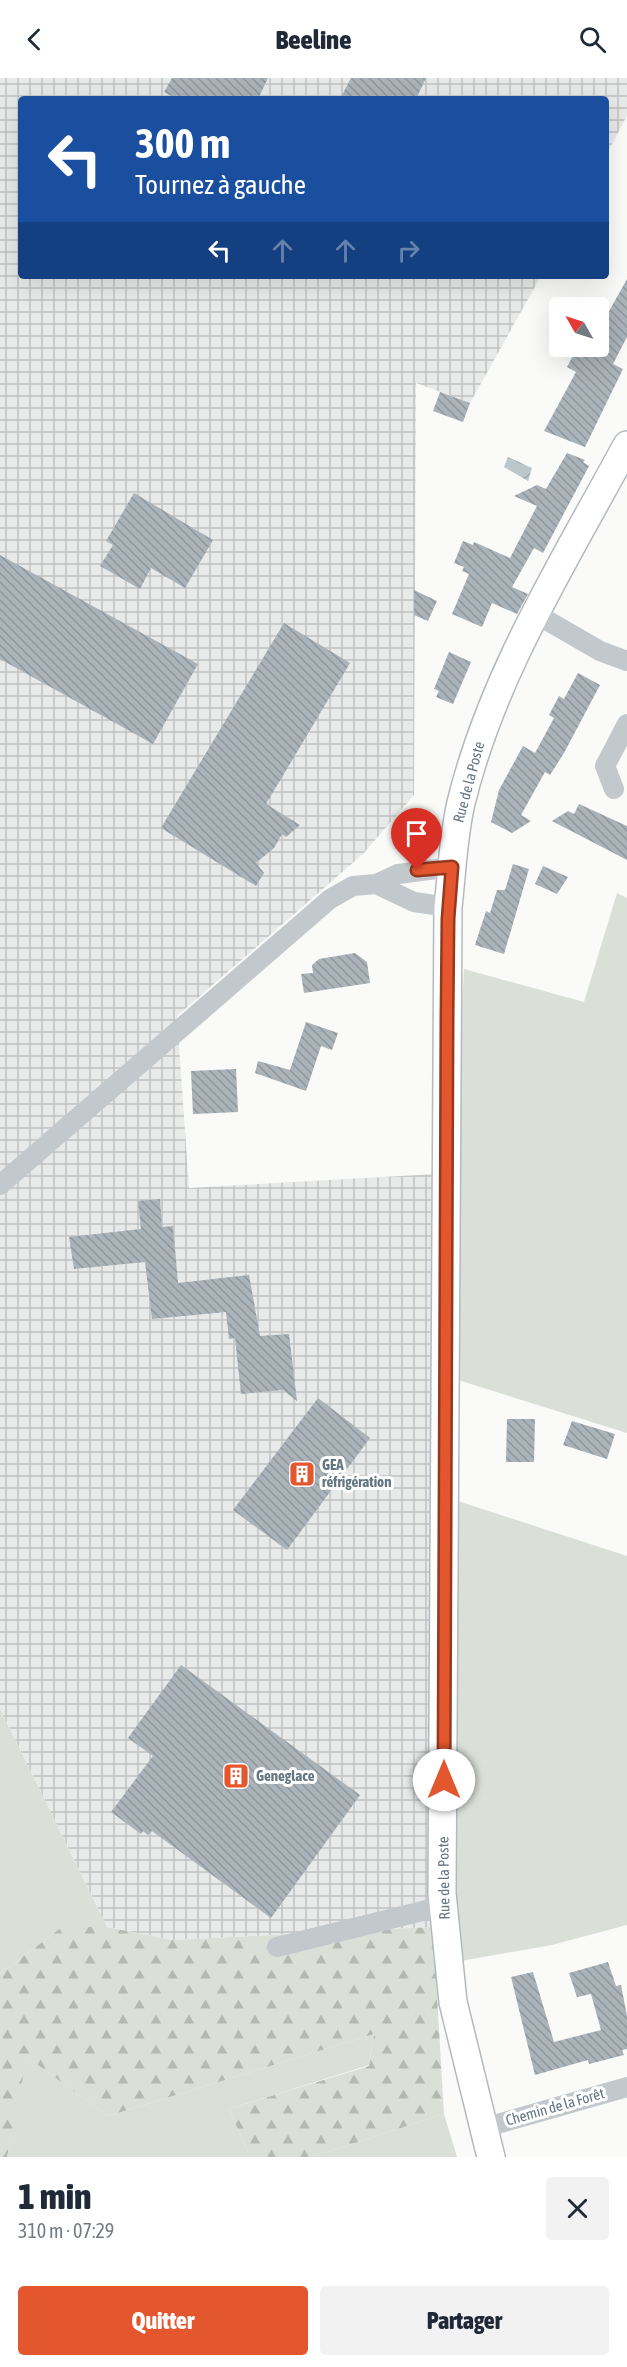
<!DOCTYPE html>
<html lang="fr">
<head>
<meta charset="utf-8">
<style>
  :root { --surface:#fff; --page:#f2f2f3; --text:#1f2937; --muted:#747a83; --accent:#e4572e }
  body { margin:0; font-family:"Asap Condensed",sans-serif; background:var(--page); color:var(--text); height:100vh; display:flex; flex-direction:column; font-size:22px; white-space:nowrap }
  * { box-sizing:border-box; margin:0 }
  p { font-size:20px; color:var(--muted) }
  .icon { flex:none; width:33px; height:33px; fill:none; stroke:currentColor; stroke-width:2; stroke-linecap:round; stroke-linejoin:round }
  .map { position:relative; height:2079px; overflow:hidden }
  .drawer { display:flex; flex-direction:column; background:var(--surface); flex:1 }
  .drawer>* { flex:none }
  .top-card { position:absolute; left:18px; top:18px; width:591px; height:183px; border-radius:6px; box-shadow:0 6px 24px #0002; background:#1a4fa0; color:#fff; overflow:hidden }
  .needle { width:39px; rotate:309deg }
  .buttons { position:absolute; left:549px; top:219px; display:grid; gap:12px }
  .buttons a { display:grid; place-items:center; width:60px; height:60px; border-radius:6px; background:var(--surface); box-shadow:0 6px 24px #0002; font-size:30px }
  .pin { position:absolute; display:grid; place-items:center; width:51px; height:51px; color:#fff; margin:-62px -26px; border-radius:50% 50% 50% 0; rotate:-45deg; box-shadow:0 0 6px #0007 }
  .pin .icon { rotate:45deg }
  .me { position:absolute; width:66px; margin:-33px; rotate:0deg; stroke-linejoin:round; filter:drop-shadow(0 0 4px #0008) }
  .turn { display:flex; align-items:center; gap:21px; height:126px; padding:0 18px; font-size:27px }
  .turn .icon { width:78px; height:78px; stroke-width:2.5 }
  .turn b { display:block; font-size:42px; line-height:51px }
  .lanes { display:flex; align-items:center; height:57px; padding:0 18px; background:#0003; justify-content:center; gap:30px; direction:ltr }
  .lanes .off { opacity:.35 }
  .round { display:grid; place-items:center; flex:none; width:63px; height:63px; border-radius:6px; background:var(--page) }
  .head { display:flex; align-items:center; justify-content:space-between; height:102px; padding:0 18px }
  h1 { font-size:36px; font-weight:800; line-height:45px }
  .action { display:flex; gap:12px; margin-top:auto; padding:12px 18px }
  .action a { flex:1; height:69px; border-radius:6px; background:var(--accent); color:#fff; font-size:24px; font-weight:800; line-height:69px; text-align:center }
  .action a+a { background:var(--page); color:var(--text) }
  header { display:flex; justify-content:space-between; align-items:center; height:78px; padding:0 18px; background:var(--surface); font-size:27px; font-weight:800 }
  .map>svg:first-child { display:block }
</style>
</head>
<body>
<header><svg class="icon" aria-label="back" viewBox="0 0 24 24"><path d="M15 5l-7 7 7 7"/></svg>Beeline<svg class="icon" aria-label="search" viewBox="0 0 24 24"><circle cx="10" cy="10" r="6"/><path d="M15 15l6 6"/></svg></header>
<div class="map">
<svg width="627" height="2079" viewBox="0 0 627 2079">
  <defs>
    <pattern id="industrial-grid" width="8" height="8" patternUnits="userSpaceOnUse" patternTransform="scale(1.5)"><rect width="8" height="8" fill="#e8e9e9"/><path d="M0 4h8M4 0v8" fill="none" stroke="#c0c1c2"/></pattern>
    <pattern id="forest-firs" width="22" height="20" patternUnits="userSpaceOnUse" patternTransform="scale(1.5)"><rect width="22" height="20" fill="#dadfd7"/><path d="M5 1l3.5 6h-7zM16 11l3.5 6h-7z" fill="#b4b9b4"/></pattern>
    <pattern id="water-waves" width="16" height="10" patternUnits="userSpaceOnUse" patternTransform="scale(1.5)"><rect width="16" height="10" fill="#bbc7cb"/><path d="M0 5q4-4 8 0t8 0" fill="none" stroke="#9ca6aa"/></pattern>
    <pattern id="building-back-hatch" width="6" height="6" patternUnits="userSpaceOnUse" patternTransform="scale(1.5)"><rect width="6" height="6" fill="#aab3b9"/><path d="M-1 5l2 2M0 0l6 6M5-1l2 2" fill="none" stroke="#8e969c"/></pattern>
  </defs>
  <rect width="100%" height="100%" fill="#fafaf8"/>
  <path fill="url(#industrial-grid)" d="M0 0H627V38L606 77V21H21V198H541L470 325 416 305 414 717 363 776 177 938 189 1110 453 1095 433 1849 172 1862 107 1849 0 1631Z"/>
  <path fill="#dadfd7" d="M617 815 627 820V1355L455 1301 453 1095 464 891 584 924Z
    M455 1422 627 1478V1847L552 1867 466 1882 435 1894 433 1849Z
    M0 1631 107 1849H62L0 1896Z
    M374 1956 369 1987 229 2031 250 2079H7L26 1978 108 2038Z
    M444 2036 457 2079H312Z"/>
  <path fill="url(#forest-firs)" d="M62 1849H107L172 1862 433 1849 444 2036 312 2079H250L229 2031 369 1988 374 1956 108 2038 27 1979 7 2079H0V1896Z"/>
  <path fill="url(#water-waves)" d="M508 379 532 390 528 403 504 389Z"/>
  <path fill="url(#building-back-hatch)" d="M172 0H268L258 21H177L164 14Z
    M351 0H426L416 21H340Z
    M627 201V259L613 286 623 291 585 369 544 353 576 294 567 289 578 268H598V253Z
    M440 314 470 325 463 344 433 333Z
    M567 375 585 382 583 384 589 388 543 475 534 470 512 509 528 516 517 536 492 525 482 549 452 536 469 496 462 493 464 489 454 485 463 463 473 467 474 464 510 480 537 428 514 418 537 407 546 411Z
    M134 415 213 462 185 510 151 490 140 511 100 488 113 467 106 463Z
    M0 477 198 586 153 666 0 581Z
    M414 512 437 523 428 543 414 537Z
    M284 545 350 585 266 726 300 747 286 759 282 756 274 770 256 785 264 795 256 808 161 750Z
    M449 574 471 584 453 626 436 619 439 613 434 611Z
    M578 595 600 607 564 675 550 697 545 694 521 737 531 743 512 755 491 744 499 712 523 668 535 675 554 640 549 637 559 618 564 621Z
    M579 726 627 748V782L552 743 568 733 574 736Z
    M513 786 529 791 504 876 475 867 486 833 490 835 497 812H505Z
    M543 788 568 799 557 816 535 806Z
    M355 875 367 884 370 905 304 915 301 896 313 895 312 887 319 881Z
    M306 944 338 955 332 972 321 968 306 1013 255 995 258 983 290 992Z
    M236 991 238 1034 193 1036 191 993Z
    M160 1121 162 1149 173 1148 178 1205 249 1197 260 1258 289 1256 297 1323 283 1312 241 1316 235 1260 229 1261 226 1234 152 1241 145 1184 74 1191 69 1159 141 1151 138 1123Z
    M318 1320 370 1360 287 1472 233 1432Z
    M507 1341H535L534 1384H506Z
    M572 1343 615 1356 607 1381 563 1367Z
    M181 1587 360 1717 271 1840 152 1753 148 1757 143 1753 141 1756 111 1734 153 1678 128 1660Z
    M608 1884 616 1908 621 1907 627 1938V1971L622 1972 624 1977 589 1986 588 1982 535 1997 511 1899 533 1894 554 1964 601 1952 591 1916 577 1919 569 1895Z"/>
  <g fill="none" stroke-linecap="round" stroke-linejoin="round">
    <defs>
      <path id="secondary" d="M491 2079 453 1924 442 1815 448 829C452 795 453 759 461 725 492 597 565 482 627 367"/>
    </defs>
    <use href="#secondary" stroke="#b3babf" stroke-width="30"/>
    <path stroke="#c3c8cc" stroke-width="20" d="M536 536 600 573 627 583
      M614 711 605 688 627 646
      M376 806 414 824 448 829
      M0 1107 330 821 353 808 376 806 398 796 452 789
      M277 1869 443 1828
      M483 2050 627 2009"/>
    <use href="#secondary" stroke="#fff" stroke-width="27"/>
  </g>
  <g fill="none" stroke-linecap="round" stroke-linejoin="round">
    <defs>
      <path id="route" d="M417 792 452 789 448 841 447 941 444 1702"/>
    </defs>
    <use href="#route" stroke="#94391e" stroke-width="15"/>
    <use href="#route" stroke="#e4572e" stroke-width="10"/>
  </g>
  <defs>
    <symbol id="building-square" viewBox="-11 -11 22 22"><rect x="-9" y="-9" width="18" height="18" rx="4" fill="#e4572e" stroke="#fff"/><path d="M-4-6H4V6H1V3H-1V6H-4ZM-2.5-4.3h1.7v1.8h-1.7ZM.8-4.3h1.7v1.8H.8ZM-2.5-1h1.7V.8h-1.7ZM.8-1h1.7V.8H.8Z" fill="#fff"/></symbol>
  </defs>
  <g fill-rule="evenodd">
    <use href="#building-square" x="287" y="1381" width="30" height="30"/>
    <use href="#building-square" x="221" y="1683" width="30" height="30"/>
  </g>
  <g text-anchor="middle" stroke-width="6" stroke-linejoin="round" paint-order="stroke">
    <g font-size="15" fill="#657683" stroke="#fff">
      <text transform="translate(469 704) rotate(-75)" y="5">Rue de la Poste</text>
      <text transform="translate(444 1800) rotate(-91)" y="5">Rue de la Poste</text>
      <text transform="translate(555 2029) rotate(-16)" y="5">Chemin de la Forêt</text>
    </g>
    <g font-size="15" font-weight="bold" fill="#657683" stroke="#fff" text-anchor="start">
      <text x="322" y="1392">GEA<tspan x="322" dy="17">réfrigération</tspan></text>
      <text x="256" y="1703">Geneglace</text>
    </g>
  </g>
</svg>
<div class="buttons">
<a><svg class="needle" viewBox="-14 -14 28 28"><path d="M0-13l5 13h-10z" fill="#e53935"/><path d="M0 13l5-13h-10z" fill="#747a83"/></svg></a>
</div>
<div class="pin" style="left:417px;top:792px;background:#d93025"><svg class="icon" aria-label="arrive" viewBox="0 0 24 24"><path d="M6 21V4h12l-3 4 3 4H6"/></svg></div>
<svg class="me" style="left:444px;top:1702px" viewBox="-20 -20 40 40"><circle r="19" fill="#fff"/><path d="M0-13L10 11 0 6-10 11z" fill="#e4572e"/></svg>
<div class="top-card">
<div class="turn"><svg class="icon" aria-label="left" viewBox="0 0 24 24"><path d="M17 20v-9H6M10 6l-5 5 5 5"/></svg><div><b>300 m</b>Tournez à gauche</div></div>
<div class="lanes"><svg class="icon" aria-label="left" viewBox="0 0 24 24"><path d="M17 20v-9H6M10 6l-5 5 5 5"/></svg><svg class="icon off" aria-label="ahead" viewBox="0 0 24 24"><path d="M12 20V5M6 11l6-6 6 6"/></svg><svg class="icon off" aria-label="ahead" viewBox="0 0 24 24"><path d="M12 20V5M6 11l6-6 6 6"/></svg><svg class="icon off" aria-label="right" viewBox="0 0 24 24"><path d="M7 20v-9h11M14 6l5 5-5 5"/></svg></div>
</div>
</div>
<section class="drawer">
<div class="head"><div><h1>1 min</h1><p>310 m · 07:29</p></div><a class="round"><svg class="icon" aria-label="close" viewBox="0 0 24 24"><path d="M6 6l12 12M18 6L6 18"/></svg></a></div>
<div class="action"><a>Quitter</a><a>Partager</a></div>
</section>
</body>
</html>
